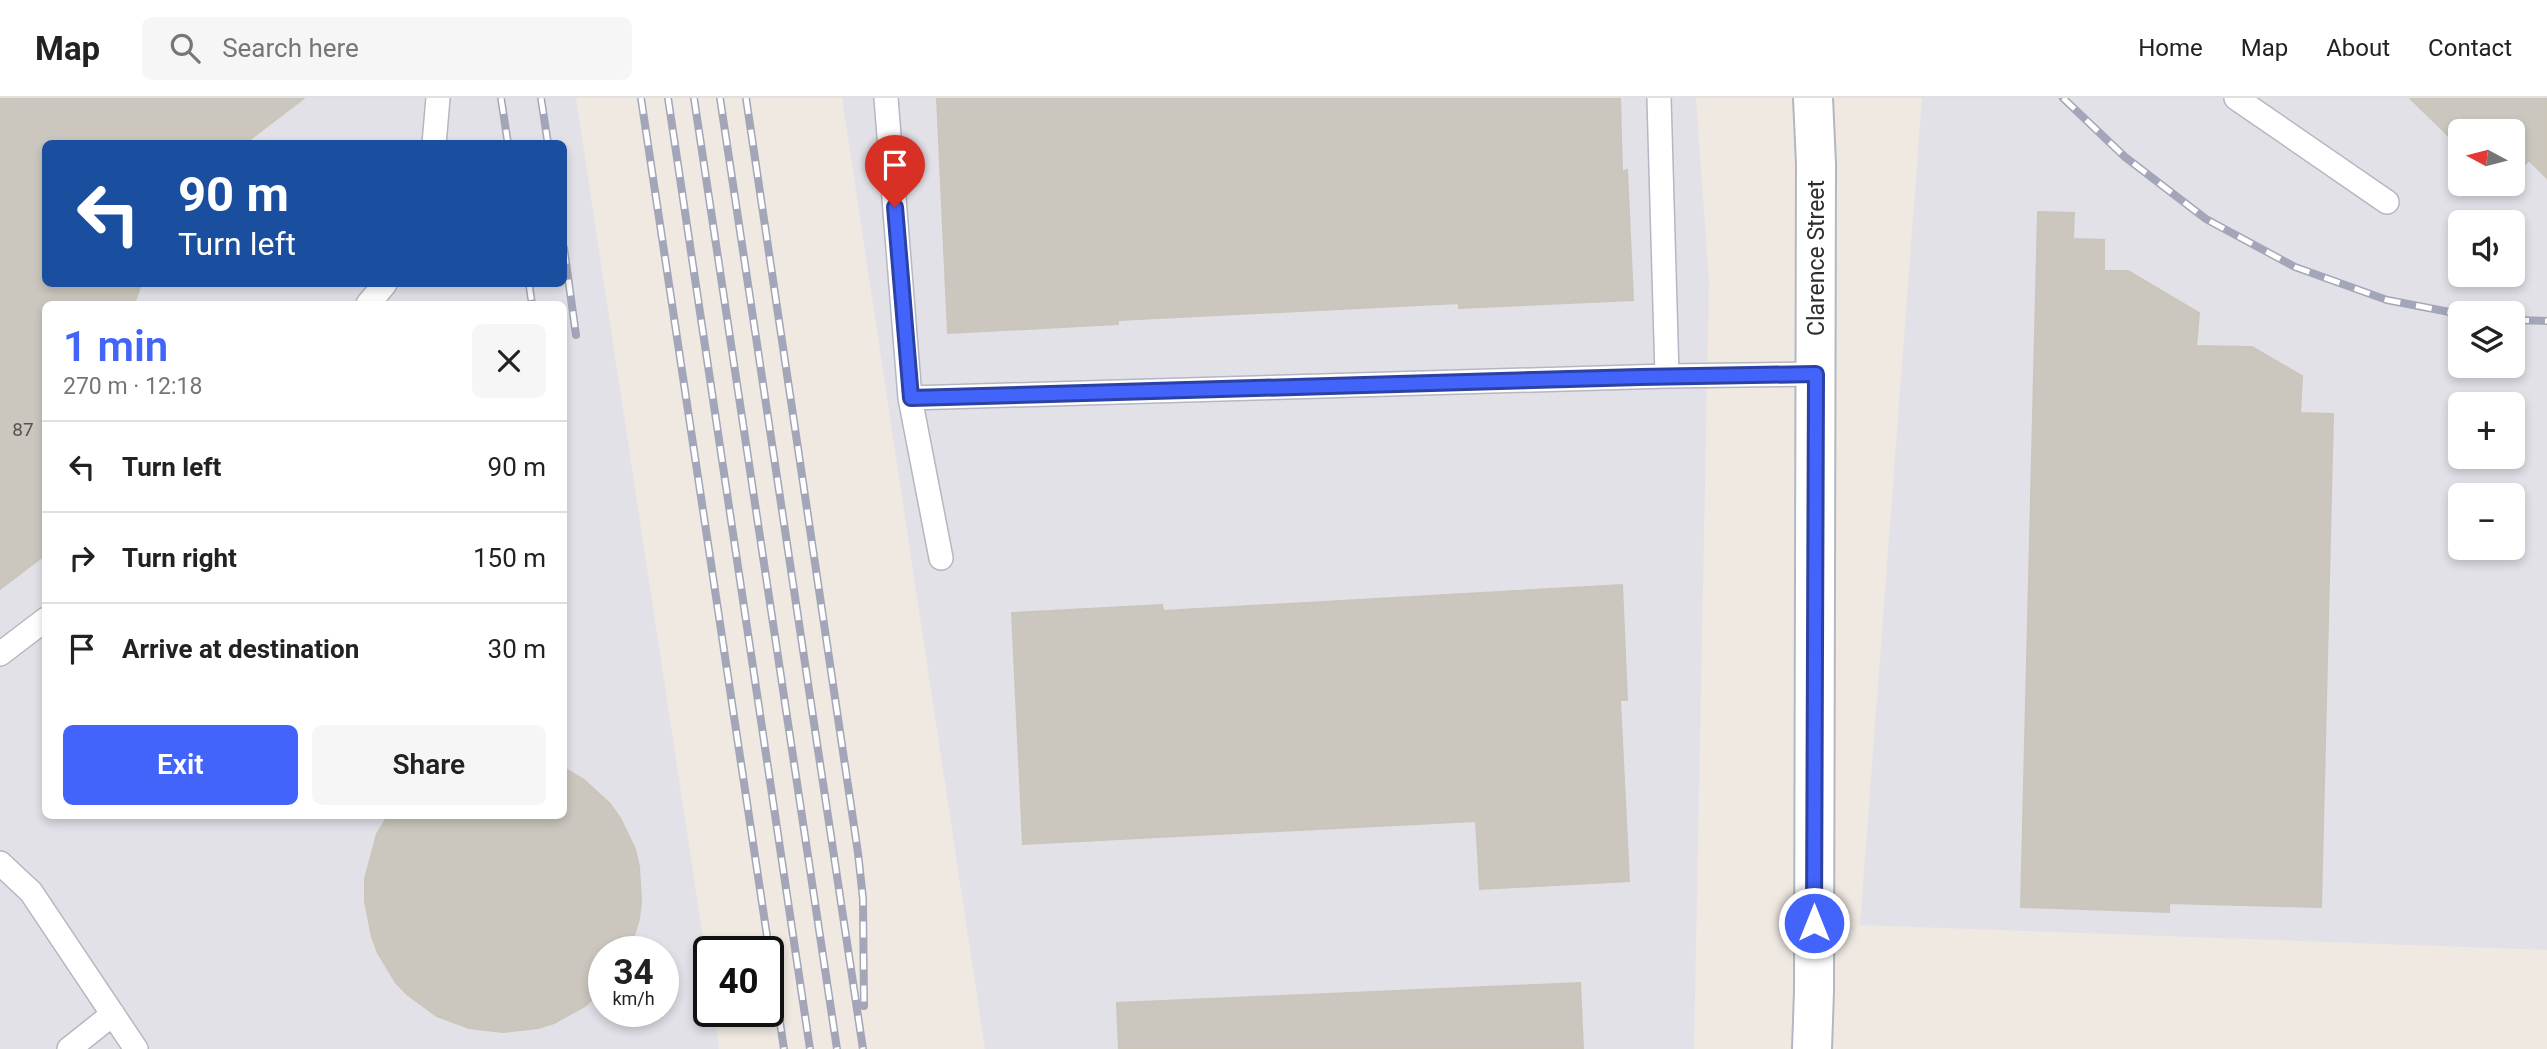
<!DOCTYPE html>
<html lang="en">
<head>
<meta charset="utf-8">
<style>
  :root { --surface:#fff; --page:#f6f6f6; --text:#222; --muted:#767676; --line:#e0e0e0; --accent:#4264fb }
  body { margin:0; font-family:Roboto,sans-serif; background:var(--page); color:var(--text); height:100vh; display:flex; flex-direction:column; font-size:26px; white-space:nowrap }
  * { box-sizing:border-box; margin:0 }
  p { font-size:23px; color:var(--muted) }
  .icon { flex:none; width:38px; height:38px; fill:none; stroke:currentColor; stroke-width:2; stroke-linecap:round; stroke-linejoin:round }
  .map { position:relative; flex:1; overflow:hidden }
  .drawer { position:absolute; left:42px; top:203px; width:525px; height:518px; display:flex; flex-direction:column; background:var(--surface); border-radius:10px; box-shadow:0 4px 10px #0003 }
  .drawer>* { flex:none }
  .guide { position:absolute; left:42px; top:42px; width:525px; height:147px; border-radius:10px; box-shadow:0 4px 10px #0003; background:#1a4fa0; color:#fff; overflow:hidden }
  .needle { width:46px; rotate:277deg }
  .controls { position:absolute; left:2448px; top:21px; display:grid; gap:14px }
  .controls a { display:grid; place-items:center; width:77px; height:77px; border-radius:10px; background:var(--surface); box-shadow:0 4px 10px #0003; font-size:35px }
  .speed { position:absolute; left:588px; top:838px; display:flex; gap:14px; font-size:35px; font-weight:700; text-align:center }
  .speed>* { display:grid; place-content:center; width:91px; height:91px; border-radius:50%; background:var(--surface); box-shadow:0 4px 10px #0003; line-height:1 }
  .speed small { font-size:18px; font-weight:400 }
  .speed .limit { border:4px solid #111; border-radius:10px; background:#fff; color:#111 }
  .pin { position:absolute; display:grid; place-items:center; width:60px; height:60px; color:#fff; margin:-72px -30px; border-radius:50% 50% 50% 0; rotate:-45deg; box-shadow:0 0 7px #0007 }
  .pin .icon { rotate:45deg }
  .me { position:absolute; width:77px; margin:-38px; rotate:0deg; stroke-linejoin:round; filter:drop-shadow(0 0 5px #0008) }
  .turn { display:flex; align-items:center; gap:24px; height:147px; padding:0 21px; font-size:32px }
  .turn .icon { width:91px; height:91px; stroke-width:2.5 }
  .turn b { display:block; font-size:49px; line-height:60px }
  .round { display:grid; place-items:center; flex:none; width:74px; height:74px; border-radius:10px; background:var(--page) }
  .head { display:flex; align-items:center; justify-content:space-between; height:119px; padding:0 21px }
  h1 { font-size:42px; font-weight:600; line-height:52px; color:var(--accent) }
  .cta { display:flex; gap:14px; margin-top:auto; padding:14px 21px }
  .cta a { flex:1; height:80px; border-radius:10px; background:var(--accent); color:#fff; font-size:28px; font-weight:600; line-height:80px; text-align:center }
  .cta a+a { background:var(--page); color:var(--text) }
  ul { padding:0; list-style:none }
  li { display:flex; align-items:center; gap:21px; height:91px; padding:0 21px; border-top:2px solid var(--line) }
  li div { flex:1 }
  li b { display:block; font-size:26px }
  li em { font-style:normal }
  header { display:flex; align-items:center; gap:42px; box-sizing:border-box; height:98px; padding:0 35px; background:var(--surface); border-bottom:2px solid var(--line) }
  header strong { font-size:33px }
  nav { display:flex; gap:38px; margin-inline-start:auto; font-size:24px }
  .search { width:490px; height:63px; background:var(--page); display:flex; align-items:center; gap:18px; box-sizing:border-box; padding:0 24px; border-radius:10px; color:var(--muted); font-size:26px }
  .map>svg:first-child { display:block }
</style>
</head>
<body>
<header>
<strong>Map</strong>
<div class="search"><svg class="icon" aria-label="search" viewBox="0 0 24 24"><circle cx="10" cy="10" r="6"/><path d="M15 15l6 6"/></svg>Search here</div>
<nav><a>Home</a><a>Map</a><a>About</a><a>Contact</a></nav>
</header>
<div class="map">
<svg width="2547" height="951" viewBox="0 0 2547 951">
  <rect width="100%" height="100%" fill="#efe9e1"/>
  <path fill="#e3e1e8" fill-rule="evenodd" d="M0 0H576L709 880V914H714L719 951H0ZM46 46H564V186H46ZM46 206H564V718H46ZM604 854H663V914H604Z
    M842 0H1696L1709 183 1694 951H985Z
    M1922 0H2547V852L1860 827ZM2460 33H2513V86H2460ZM2460 124H2513V177H2460ZM2460 215H2513V268H2460ZM2460 306H2513V359H2460ZM2460 397H2513V450H2460Z"/>
  <path fill="#cbc7bf" stroke="#cbc5ba" stroke-width="2" d="M0 0H304L244 46H46V186H141L134 206H46V456L0 491Z
    M937 0H1620L1622 74 1627 72 1633 202 1459 210V205L1118 222V226L948 235Z
    M2410 0H2547V80L2529 62 2513 79V33H2460V49Z
    M2038 114 2074 115 2073 141 2104 142V173H2128L2199 215 2196 248 2252 249 2302 278 2300 315 2333 316 2321 809 2169 805V814L2021 809Z
    M1622 487 1627 602H1620L1629 783 1480 791 1476 723 1023 746 1012 515 1162 507 1163 513Z
    M564 670 584 682 610 706 620 720 635 751 639 769 641 803 639 821 629 854H604V890L585 908 554 925 538 930 503 934 469 930 437 918 408 897 396 885 378 855 372 839 365 804V781L377 736 388 718H564Z
    M1580 885 1583 951H1119L1117 905Z"/>
  <g fill="none" stroke-linecap="round" stroke-linejoin="round">
    <defs>
      <path id="lane" d="M886 0 910 300
        M1659 0 1667 278
        M2236 0 2387 104
        M434 46 438 0
        M368 206 385 186
        M941 460 910 300 1667 278 1816 276
        M0 556 46 521
        M0 765 31 794 136 951
        M69 951 113 916"/>
      <path id="secondary" d="M1812 951 1814 893 1816 66 1813 0"/>
    </defs>
    <use href="#lane" stroke="#b4b7c1" stroke-width="26"/>
    <use href="#secondary" stroke="#b4b7c1" stroke-width="42"/>
    <use href="#lane" stroke="#fff" stroke-width="23"/>
    <use href="#secondary" stroke="#fff" stroke-width="38"/>
    <defs>
      <path id="rail" d="M501 0 508 46
        M541 0 548 46
        M641 0 784 951
        M668 0 810 951
        M694 0 837 951
        M720 0 863 951
        M746 0 858 755 863 801 864 908
        M2063 0 2125 59 2206 121 2295 169 2387 202 2460 216
        M564 150 576 237
        M529 186 532 206
        M2513 222 2547 223"/>
    </defs>
    <use href="#rail" stroke="#a3a6b8" stroke-width="8"/>
    <use href="#rail" stroke="#fff" stroke-width="5" stroke-dasharray="16" stroke-linecap="butt"/>
  </g>
  <g fill="none" stroke-linecap="round" stroke-linejoin="round">
    <defs>
      <path id="route" d="M895 109 911 300 1640 279 1816 276 1814 825"/>
    </defs>
    <use href="#route" stroke="#2b41a3" stroke-width="18"/>
    <use href="#route" stroke="#4264fb" stroke-width="12"/>
  </g>
  <g text-anchor="middle" stroke-width="5" stroke-linejoin="round" paint-order="stroke">
    <g font-size="19" fill="#555452">
      <text x="23" y="338">87</text>
    </g>
    <g font-size="23" fill="#2e2e2e" stroke="#fff">
      <text transform="translate(1816 160) rotate(-90)" y="8">Clarence Street</text>
    </g>
  </g>
</svg>
<div class="controls">
<a><svg class="needle" viewBox="-14 -14 28 28"><path d="M0-13l5 13h-10z" fill="#e53935"/><path d="M0 13l5-13h-10z" fill="#767676"/></svg></a>
<a><svg class="icon" aria-label="sound" viewBox="0 0 24 24"><path d="M4 9h4l5-4v14l-5-4H4zM17 9q2 3 0 6"/></svg></a>
<a><svg class="icon" aria-label="layers" viewBox="0 0 24 24"><path d="M12 4l9 5-9 5-9-5zM3 14l9 5 9-5"/></svg></a>
<a>+</a>
<a>−</a>
</div>
<div class="speed"><div>34<small>km/h</small></div><div class="limit">40</div></div>
<div class="pin" style="left:895px;top:109px;background:#d93025"><svg class="icon" aria-label="arrive" viewBox="0 0 24 24"><path d="M6 21V4h12l-3 4 3 4H6"/></svg></div>
<svg class="me" style="left:1814px;top:825px" viewBox="-20 -20 40 40"><circle r="17" fill="#4264fb" stroke="#fff" stroke-width="3"/><path d="M0-11L8 9 0 5-8 9z" fill="#fff"/></svg>
<div class="guide">
<div class="turn"><svg class="icon" aria-label="left" viewBox="0 0 24 24"><path d="M17 20v-9H6M10 6l-5 5 5 5"/></svg><div><b>90 m</b>Turn left</div></div>
</div>
<section class="drawer">
<div class="head"><div><h1>1 min</h1><p>270 m · 12:18</p></div><a class="round"><svg class="icon" aria-label="close" viewBox="0 0 24 24"><path d="M6 6l12 12M18 6L6 18"/></svg></a></div>
<ul>
<li><svg class="icon" aria-label="left" viewBox="0 0 24 24"><path d="M17 20v-9H6M10 6l-5 5 5 5"/></svg><div><b>Turn left</b></div><em>90 m</em></li>
<li><svg class="icon" aria-label="right" viewBox="0 0 24 24"><path d="M7 20v-9h11M14 6l5 5-5 5"/></svg><div><b>Turn right</b></div><em>150 m</em></li>
<li><svg class="icon" aria-label="arrive" viewBox="0 0 24 24"><path d="M6 21V4h12l-3 4 3 4H6"/></svg><div><b>Arrive at destination</b></div><em>30 m</em></li>
</ul>
<div class="cta"><a>Exit</a><a>Share</a></div>
</section>
</div>
</body>
</html>
